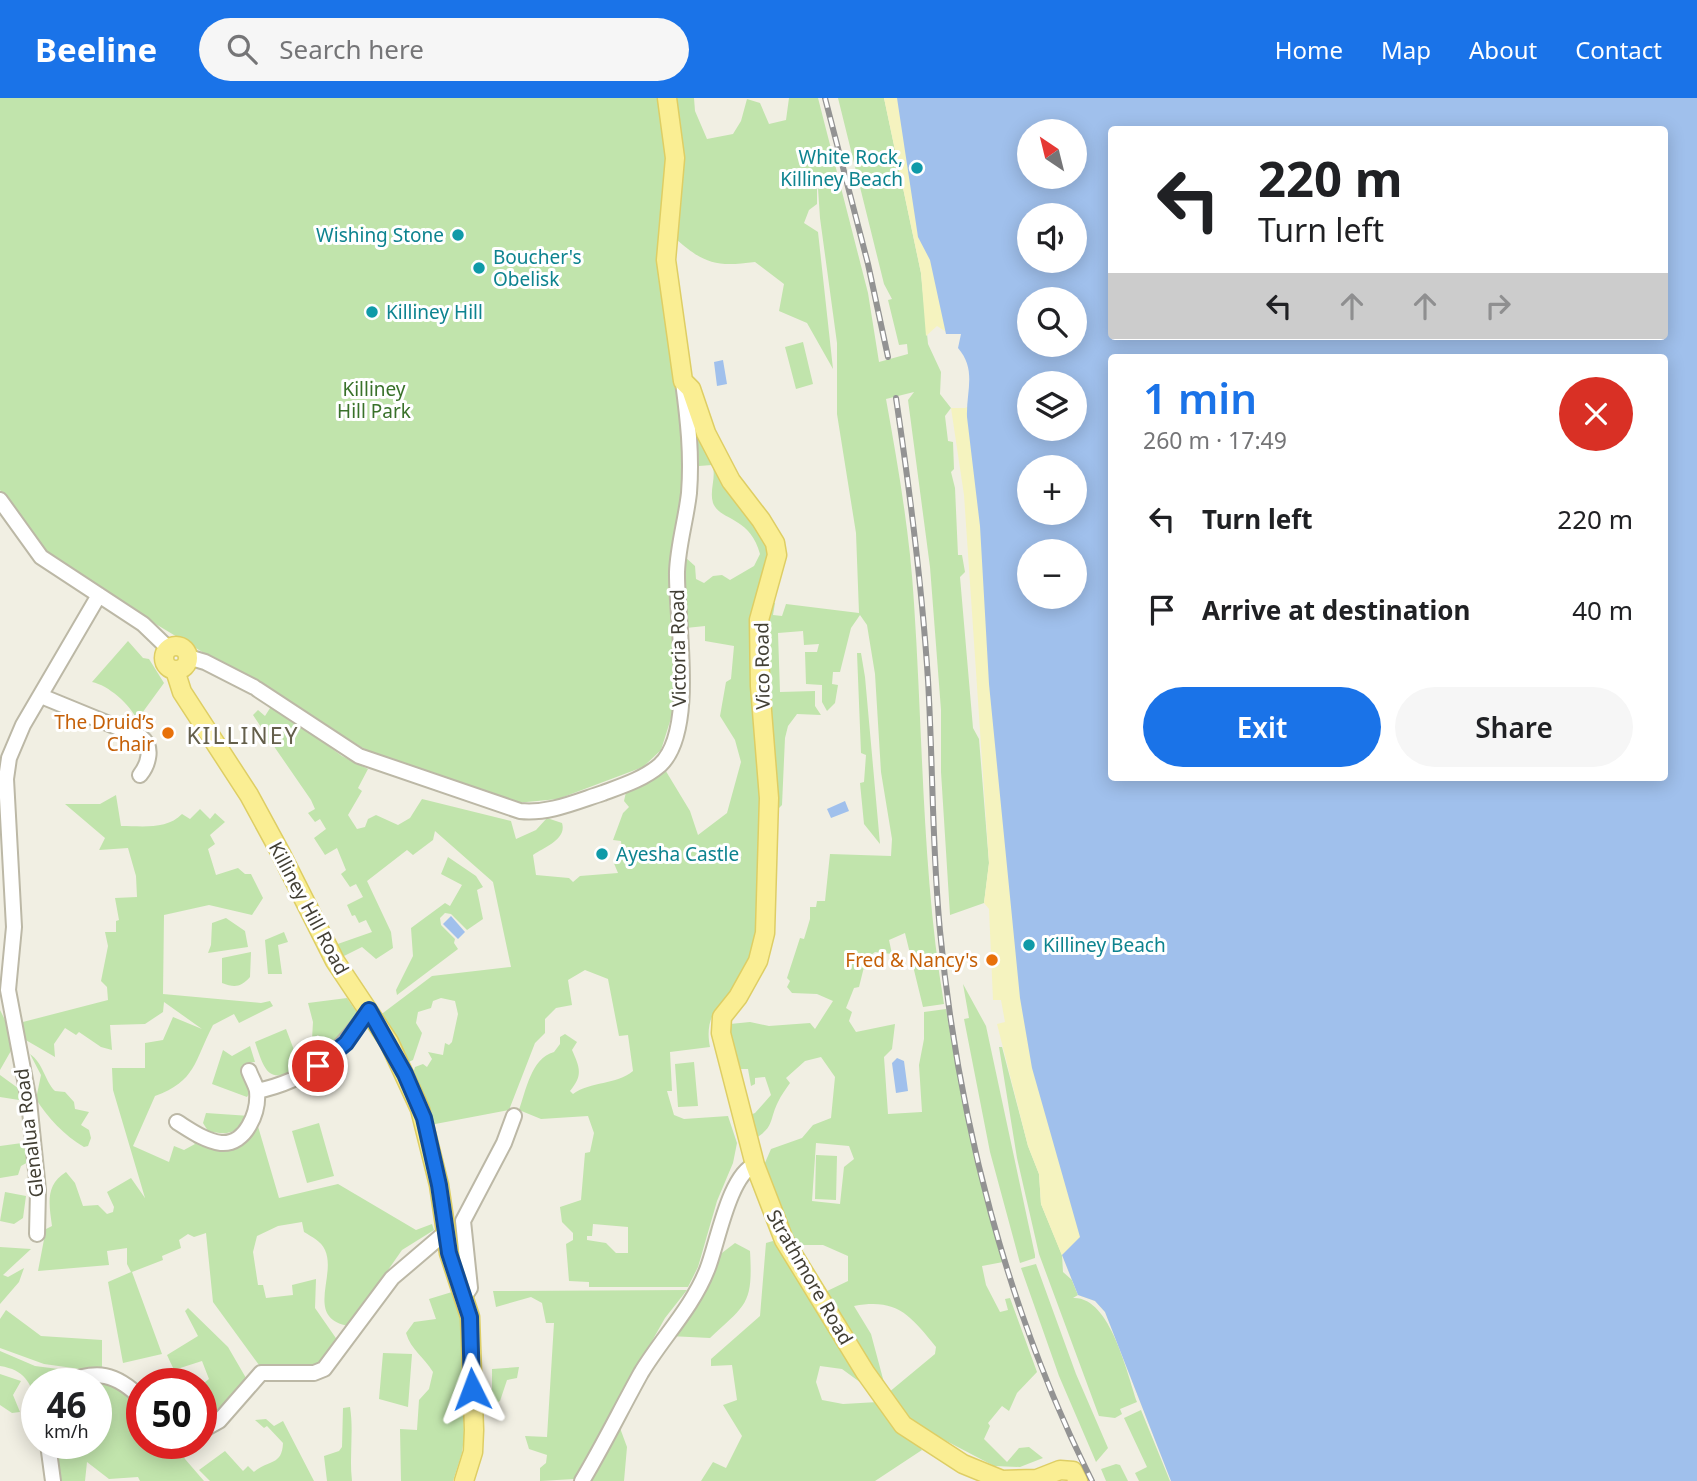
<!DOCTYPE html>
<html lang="en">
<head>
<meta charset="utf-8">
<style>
  :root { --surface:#fff; --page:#f6f6f6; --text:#202124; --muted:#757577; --accent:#1a73e8 }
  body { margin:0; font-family:"Noto Sans",sans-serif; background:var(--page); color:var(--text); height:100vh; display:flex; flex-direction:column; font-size:26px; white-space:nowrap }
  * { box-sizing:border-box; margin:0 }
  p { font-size:23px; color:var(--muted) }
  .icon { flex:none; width:38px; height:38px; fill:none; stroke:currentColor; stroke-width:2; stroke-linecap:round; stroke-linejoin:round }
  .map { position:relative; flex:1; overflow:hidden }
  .panel { position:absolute; left:1108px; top:256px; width:560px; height:427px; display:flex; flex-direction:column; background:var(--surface); border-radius:7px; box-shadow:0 4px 18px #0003 }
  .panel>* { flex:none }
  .top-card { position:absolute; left:1108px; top:28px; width:560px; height:214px; border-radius:7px; box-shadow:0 4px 18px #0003; background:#fff; color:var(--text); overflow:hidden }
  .needle { width:46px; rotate:325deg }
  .fabs { position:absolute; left:1017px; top:21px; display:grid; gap:14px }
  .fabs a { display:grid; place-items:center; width:70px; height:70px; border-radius:50%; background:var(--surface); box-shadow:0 4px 18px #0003; font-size:35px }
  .speed { position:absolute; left:21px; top:1270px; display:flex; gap:14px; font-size:35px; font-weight:700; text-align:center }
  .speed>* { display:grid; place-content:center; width:91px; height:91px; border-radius:50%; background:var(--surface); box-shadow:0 4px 18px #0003; line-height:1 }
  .speed small { font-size:18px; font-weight:400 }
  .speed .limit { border:10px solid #d22; background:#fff; color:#111 }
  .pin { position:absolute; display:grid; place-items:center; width:60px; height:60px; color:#fff; margin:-30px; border:4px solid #fff; border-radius:50%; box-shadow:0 2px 7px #0007 }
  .me { position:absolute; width:77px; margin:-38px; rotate:357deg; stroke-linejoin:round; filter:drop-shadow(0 0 5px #0008) }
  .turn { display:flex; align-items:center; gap:24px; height:147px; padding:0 35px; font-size:32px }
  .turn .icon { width:91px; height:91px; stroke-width:2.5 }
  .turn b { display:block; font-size:49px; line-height:60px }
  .lanes { display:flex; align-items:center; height:66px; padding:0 35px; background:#0003; justify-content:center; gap:35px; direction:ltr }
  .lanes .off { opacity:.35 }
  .round { display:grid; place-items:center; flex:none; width:74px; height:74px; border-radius:37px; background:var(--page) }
  .summary { display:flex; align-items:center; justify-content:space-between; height:119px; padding:0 35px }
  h1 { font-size:42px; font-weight:600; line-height:52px; color:var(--accent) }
  .cta { display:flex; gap:14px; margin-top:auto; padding:14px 35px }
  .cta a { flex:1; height:80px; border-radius:42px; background:var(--accent); color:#fff; font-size:28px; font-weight:600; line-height:80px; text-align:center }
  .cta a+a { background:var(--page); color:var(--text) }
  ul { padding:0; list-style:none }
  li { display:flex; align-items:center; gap:21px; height:91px; padding:0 35px }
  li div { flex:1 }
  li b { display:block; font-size:26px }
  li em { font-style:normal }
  header { display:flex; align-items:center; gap:42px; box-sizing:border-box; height:98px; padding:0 35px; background:var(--accent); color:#fff }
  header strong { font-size:33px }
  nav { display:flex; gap:38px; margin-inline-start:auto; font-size:24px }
  .search { width:490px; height:63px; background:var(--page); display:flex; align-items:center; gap:18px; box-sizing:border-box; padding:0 24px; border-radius:38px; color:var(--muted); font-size:26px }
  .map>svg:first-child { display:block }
</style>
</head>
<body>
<header>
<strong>Beeline</strong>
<div class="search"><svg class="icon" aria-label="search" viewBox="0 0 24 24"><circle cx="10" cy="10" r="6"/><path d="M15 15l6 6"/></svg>Search here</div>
<nav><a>Home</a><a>Map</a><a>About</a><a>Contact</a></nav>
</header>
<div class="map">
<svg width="1697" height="1383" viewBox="0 0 1697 1383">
  <rect width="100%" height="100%" fill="#f1efe3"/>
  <path fill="#c1e4ac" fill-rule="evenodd" d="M0 0H662L671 59 673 242 684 354 681 404 674 432 675 581 672 617 661 652 643 669 558 701 516 705 378 659 97 491 48 457 27 435 0 392Z
    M675 0H694L695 13 707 41 733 36 741 23 747 1 760 5 769 26 786 22 789 0H818L868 195 879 264 908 256 907 246 899 247 888 202 892 201 884 186 838 0H884L921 175 928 246 941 274 940 296 951 310 945 318 948 343 953 344 954 371 951 374 955 390 958 457H962L965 474 960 479 973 630 979 641 989 765 984 805 950 817 941 674V612L930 469 908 302 914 294 886 301C898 368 910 436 914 505 923 639 922 774 944 906L923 909 905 835 889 842 892 856 875 854 866 861 859 889 854 890 846 910 852 914 849 923 856 934 895 926 892 951 884 959 888 1016 922 1014 919 967 924 941V914L946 911 963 1007 1003 1164 982 1168 986 1187 1000 1214 1008 1212 1005 1201 1010 1200 1037 1274 1017 1295 1009 1313 1002 1308 988 1325 990 1328 984 1341 1007 1364 1019 1350 1029 1349 1043 1360 1020 1369 994 1368 912 1325 888 1295 935 1256 936 1249C910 1217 897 1200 854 1208L871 1236 886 1292 823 1195 848 1183V1158L823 1147H797L764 1067 771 1051 802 1040 813 1027 831 1020 835 979 821 959 805 963 786 980 790 985C786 991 781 997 778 1004 769 1022 775 1028 755 1041L747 1018 755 1015 771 997 765 979 755 980V986L751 988 748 971H735L730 926 750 924 769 928 810 925 815 931 833 903 817 896 792 895 787 889 790 883 787 880 800 840 804 841 810 821V809H816L817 803H825L830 756 891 758 892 741 881 674 875 576 867 527 860 517 851 530 840 574H833L832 586 838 587 835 605 827 613 822 604V587L806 586 805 554H817L819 546 804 547 803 533 778 535 780 594 815 593V608L821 617 797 616 788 628 785 640 782 707 774 715 763 588 766 503 775 505 773 517 782 518 786 506 859 515 856 435 837 316V245L820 120 817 75V106L809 112 804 125 818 134 833 271 807 225 779 213 784 186 755 164C716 169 704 166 675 140L682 73ZM816 1045 849 1048 854 1061 844 1069 840 1106 812 1103Z
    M803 244 813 286 796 291 785 249Z
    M697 332 772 446 767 473 764 675 756 834 746 874 721 908C708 917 707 935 710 949L670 954 672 993H667L674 1017 684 1021 728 1018 737 1045 733 1065 717 1103 698 1169 688 1189H589V1184L569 1183 566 1146 573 1142V1135L562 1124 560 1109 581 1102 585 1055 590 1054 594 1035 588 1018 541 1021 519 1012C526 993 531 960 554 954L560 946V939L565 936 577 944 572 952C580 970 583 977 570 993L573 996C591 983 616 987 633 973L628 937 619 938 608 881 585 872 568 882 572 907 556 910 545 921V935L535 945 509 1012 430 1027 412 979 415 969 423 966 427 969 432 961 428 954 443 957 445 945 449 947 452 944 458 916 455 903 441 900 433 903 431 910 418 914 416 925 422 935 413 962 404 966 379 918 432 878 511 869 493 784 435 733 433 742 413 757 407 752 367 783 391 834 393 850 376 861 362 849 338 861 332 848 372 834 366 822 359 825 355 817 352 818 347 807 363 799 356 786 350 789 341 776 346 772 337 750 325 757 314 740 326 731 320 721 315 724 308 715 315 711 311 702 271 644 266 647 263 642 267 638 253 617 258 612 265 618 272 607 342 658 368 671 358 690 362 693 348 717 357 731 365 729 368 721 376 717 398 727 410 720 422 701 511 723 516 741 536 732 547 720 562 725C567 741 545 749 533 757L536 777 569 780 573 784 580 778 618 775 613 763 623 761 621 743 613 742 623 715 629 709 624 703 626 694 664 670 690 713 698 737 727 715 741 664 735 642 720 618 726 584 731 581 734 548 705 543V528L686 530 685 459 695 468 696 481 704 485 713 478 722 477 730 482 754 468 760 456C750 418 720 423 713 405 709 392 717 378 712 367L699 368ZM593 1126 628 1129V1155H616L606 1145 587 1142V1138H592Z
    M128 543 143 560 149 561 164 585 137 622C131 607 108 587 92 584Z
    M857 555H861L865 579 880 746 864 726 860 685 864 684 866 657 861 655Z
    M116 697 121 728C141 728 167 732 182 716L190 721 200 711 210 721 215 715 225 724 210 737 215 746 208 751 216 777 238 770 245 776H251L263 800 252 817 209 807 164 817 163 896 261 905 270 903 273 908 239 925 234 916 213 927C194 964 196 983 155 998L133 1048 169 1064 174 1048 184 1052 195 1046 183 1034 214 1046 257 1025 279 1100 338 1086 416 1132 432 1126 434 1132 402 1152 349 1228C304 1220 337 1178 325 1152 321 1143 312 1139 304 1134L302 1124 278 1128 257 1138 253 1154 258 1187H263L266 1200 293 1197 292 1187 316 1181 315 1210 340 1246 321 1266 259 1267 213 1204 206 1135 194 1139 188 1136 179 1142 181 1150 162 1158 163 1162 132 1174 162 1256 123 1265 108 1184 131 1174 127 1166V1150L107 1153 109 1167 38 1173 46 1131 52 1128C49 1106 45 1087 66 1074L75 1085 83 1108 98 1107 107 1116 113 1114 114 1109 107 1094 131 1080 145 1100 113 992 112 970H145V945L163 942 173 919 202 931 164 904 163 914 145 926 110 927 112 952 101 949 79 934 76 937 65 930 54 946 55 959 24 941 19 925 108 902 107 889 101 883 108 848 105 834H116V823L119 822 115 800 137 799 136 778 128 750 99 752 105 740 65 706H100Z
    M448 759 476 778 483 789 477 792 483 821 467 832 451 816 445 815 440 820 441 827 455 841 454 845 458 851 397 897 396 892 413 858 411 830 445 805 450 808 462 787 441 776Z
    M226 820 245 833 248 849 208 855 211 847 212 825Z
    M284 834 288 844 278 847 282 876H268L265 842Z
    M251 854 250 879C241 889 235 890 222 885V860Z
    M963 886 986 928 1035 1157V1160L1020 1165 990 1054 964 921 969 920Z
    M347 900 358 916 329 951 318 937 312 941 313 924 308 905Z
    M0 912 12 936V951L0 972Z
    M286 931 299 965 303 967C269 989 265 974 255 944Z
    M250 948 255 964 246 965 241 970 250 994 247 999 212 986 223 952 232 958Z
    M999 949H1002L1028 1048 1039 1076 1041 1106 1062 1157 1063 1174 1072 1182 1078 1197 1073 1200C1110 1198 1127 1275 1137 1304L1120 1311 1122 1316 1115 1320 1099 1318 1039 1156 1017 1060Z
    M30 956C44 966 44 982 55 993L65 994 74 1004 75 1011 89 1014 81 1027 89 1032 91 1040 88 1048 84 1049C65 1038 47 1019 36 1001L41 977Z
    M694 964 698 1008 678 1009 675 966Z
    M0 977 22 993 19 1002 0 999Z
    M206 1015 250 1018C236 1035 229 1038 208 1033L203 1025Z
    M319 1025 334 1078 307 1085 292 1033Z
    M22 1045 30 1063 21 1068 18 1077 0 1080V1048Z
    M816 1057 837 1058 836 1102 815 1101Z
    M5 1094 26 1098 23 1120 14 1126 0 1123Z
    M773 1143 784 1151 837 1247 868 1290 842 1271 820 1268 816 1284 822 1302 843 1306 878 1304 901 1333 922 1352 875 1383H701L713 1364 726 1370 742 1338 723 1307 737 1302 732 1267 711 1268V1261L760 1218 766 1145Z
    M735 1145 750 1153C753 1206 747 1206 710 1240L669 1238 714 1161Z
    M0 1149 31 1151 3 1177 8 1179 24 1170 19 1184 0 1206Z
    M1036 1166 1076 1276 1108 1350 1096 1364 1059 1278 1021 1170Z
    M687 1192 665 1220 574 1381 540 1383V1370L546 1365 547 1357 529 1351 525 1338 547 1339 554 1225H546L542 1205 531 1199 496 1209 493 1193Z
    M452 1194 462 1221 464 1339 462 1355 453 1383H401L400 1331 417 1332 419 1302 429 1291 433 1274C424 1259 411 1252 406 1235L414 1224 436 1221 429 1201Z
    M188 1210 228 1249 246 1280 220 1313 201 1324V1287L209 1281 202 1263 174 1272 167 1257 198 1238 185 1213Z
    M6 1212 41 1238 102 1242V1274L44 1266 0 1250V1221Z
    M0 1253 35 1268 66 1272 44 1286H37V1306C30 1284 25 1272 0 1268Z
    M383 1255 412 1256 408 1309 379 1301Z
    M519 1269 517 1280 507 1282 500 1303 493 1306 482 1305 481 1293 492 1291V1271Z
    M0 1276 21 1283 13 1297 20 1314 12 1315 0 1307Z
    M109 1281 142 1307V1346H178L185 1361 204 1383H140L138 1379 109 1381 87 1364 85 1383H59L53 1346H96V1286H73Z
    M350 1309C354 1334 349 1358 352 1383H327L324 1358 339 1353 342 1349 343 1310Z
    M1141 1312 1170 1383H1139L1135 1375 1147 1369 1124 1320Z
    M266 1321 274 1328 283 1323 314 1383H210L199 1372 225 1353 243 1373 248 1368 254 1374C269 1361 282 1368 283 1345L267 1328 264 1330 255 1322Z
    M620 1330 627 1349 624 1383H588Z
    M1116 1366 1120 1367 1128 1383H1106L1101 1371Z"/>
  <path fill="#f5f3bf" d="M884 0H923L948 235 937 228 926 238 921 175Z
    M974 306 1171 1383 1105 1214 1095 1203 1078 1197 1041 1106 1039 1076 1028 1048 997 926 1005 924 1001 902H993L989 811 984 805 989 765 964 397 951 310H965Z"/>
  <path fill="#a0c0ec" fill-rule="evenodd" d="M897 0H1697V1383H1171L1105 1214 1095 1203 1078 1197 1062 1157 1080 1139 1032 970 1020 900 989 586 980 428 967 319C966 293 977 272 958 250L961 236H946L930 162 918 139ZM1111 32H1664V238H1111ZM1029 33H1074V79H1029ZM1029 117H1074V163H1029ZM1029 201H1074V247H1029ZM1111 259H1664V679H1111ZM1029 285H1074V331H1029ZM1029 369H1074V415H1029ZM1029 453H1074V499H1029Z
    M723 262 727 286 717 288 714 264Z
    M845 703 849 713 831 720 827 711Z
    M451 818 465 834 458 841 443 826Z
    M897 960 904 963 908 993 896 995 892 965Z"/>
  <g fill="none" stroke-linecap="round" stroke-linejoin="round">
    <defs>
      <path id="minor" d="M0 402 41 459 143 526 169 551
        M188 559 205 564 254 589
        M257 591 359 658 520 713C549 716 575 704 603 695 622 688 644 681 660 667 697 633 676 521 677 474 678 447 686 422 689 395 692 357 688 321 683 284
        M41 598 141 639C154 649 148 667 140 677
        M257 993C309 982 340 955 369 912
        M177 1024C190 1032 205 1043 221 1045 246 1047 259 1014 257 993 256 987 251 979 249 973
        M37 1136 38 1092 29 1003 8 892 14 829 6 681 9 660 23 627 99 497
        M464 1199 470 1190 463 1123 504 1045 514 1018
        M62 1286C97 1271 116 1275 142 1301
        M201 1333 219 1323 261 1275H314L324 1271 392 1180 446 1134
        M48 1346 53 1383
        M582 1383C603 1348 621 1311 641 1275 662 1240 692 1210 707 1172 717 1148 729 1076 755 1067"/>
      <path id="major" d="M667 0 675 60 666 162 683 283 691 291 706 335 731 383 761 422 775 445 777 457 759 522 760 588 769 700 765 835 758 863 738 899 722 919 721 935 755 1067 784 1142 865 1274 903 1327 963 1366 1002 1382 1037 1381 1060 1372 1073 1373 1078 1383
        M164 560a12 12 0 1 1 24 0a12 12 0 1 1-24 0Z
        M175 572 182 594 249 697 280 754 335 863 389 944 420 1011 439 1087 449 1155 470 1219 474 1332 473 1354 464 1383"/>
    </defs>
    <use href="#minor" stroke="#bcb8a6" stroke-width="18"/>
    <use href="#major" stroke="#dece64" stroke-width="21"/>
    <use href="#minor" stroke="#fff" stroke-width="14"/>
    <use href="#major" stroke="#faee93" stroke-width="18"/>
    <defs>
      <path id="rail" d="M825 0 868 166 888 259
        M896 300C910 394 922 488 928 582 933 666 932 750 940 833 958 1022 1007 1213 1092 1383"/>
    </defs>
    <use href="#rail" stroke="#939393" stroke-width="6"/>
    <use href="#rail" stroke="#fff" stroke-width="3.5" stroke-dasharray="10" stroke-linecap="butt"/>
  </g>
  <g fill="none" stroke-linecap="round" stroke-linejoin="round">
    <defs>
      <path id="route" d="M318 968 346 945 369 912 405 976 424 1020 439 1087 449 1155 470 1219 472 1291"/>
    </defs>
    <use href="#route" stroke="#114b97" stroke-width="18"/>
    <use href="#route" stroke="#1a73e8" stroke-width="12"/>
  </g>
  <g fill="#0f9aa8" stroke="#fff" stroke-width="2.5">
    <circle cx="917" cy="70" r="7"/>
    <circle cx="458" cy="137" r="7"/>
    <circle cx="479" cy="170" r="7"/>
    <circle cx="372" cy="214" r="7"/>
    <circle cx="602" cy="756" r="7"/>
    <circle cx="1029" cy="847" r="7"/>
  </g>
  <g fill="#e8710a" stroke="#fff" stroke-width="2.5">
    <circle cx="168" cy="635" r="7"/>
    <circle cx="992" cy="862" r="7"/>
  </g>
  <g text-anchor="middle" stroke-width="6" stroke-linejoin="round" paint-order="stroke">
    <g font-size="19" fill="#0d838f" stroke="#fff" text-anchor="start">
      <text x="903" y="66" text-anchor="end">White Rock,<tspan x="903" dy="22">Killiney Beach</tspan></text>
      <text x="444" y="144" text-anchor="end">Wishing Stone</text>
      <text x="493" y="166">Boucher's<tspan x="493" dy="22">Obelisk</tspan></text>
      <text x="386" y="221">Killiney Hill</text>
      <text x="616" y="763">Ayesha Castle</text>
      <text x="1043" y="854">Killiney Beach</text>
    </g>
    <g font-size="19" fill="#39712a" stroke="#fff">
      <text x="374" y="298">Killiney<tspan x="374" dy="22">Hill Park</tspan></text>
    </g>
    <g font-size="19" fill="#423f34" stroke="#fff">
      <text transform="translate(678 550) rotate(-91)" y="7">Victoria Road</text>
      <text transform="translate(762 568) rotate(-91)" y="7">Vico Road</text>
      <text transform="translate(309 810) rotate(62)" y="7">Killiney Hill Road</text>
      <text transform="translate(29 1035) rotate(-97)" y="7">Glenalua Road</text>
      <text transform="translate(810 1179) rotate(60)" y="7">Strathmore Road</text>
    </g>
    <g font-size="19" fill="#c56008" stroke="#fff" text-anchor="end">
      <text x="154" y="631">The Druid’s<tspan x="154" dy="22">Chair</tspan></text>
      <text x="978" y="869">Fred &amp; Nancy's</text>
    </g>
    <g font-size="23" letter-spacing="2" fill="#645f4b" stroke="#fff">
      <text x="243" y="646">KILLINEY</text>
    </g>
  </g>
</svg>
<div class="fabs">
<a><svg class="needle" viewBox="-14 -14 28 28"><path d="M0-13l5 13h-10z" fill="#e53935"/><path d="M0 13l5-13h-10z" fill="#757577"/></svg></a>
<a><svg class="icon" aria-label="sound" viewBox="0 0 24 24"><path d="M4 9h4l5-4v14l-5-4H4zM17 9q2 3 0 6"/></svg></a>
<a><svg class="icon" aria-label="search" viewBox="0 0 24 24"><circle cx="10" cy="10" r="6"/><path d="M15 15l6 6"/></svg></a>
<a><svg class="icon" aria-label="layers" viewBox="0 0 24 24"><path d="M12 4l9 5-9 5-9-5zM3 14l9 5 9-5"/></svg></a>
<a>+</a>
<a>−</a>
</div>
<div class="speed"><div>46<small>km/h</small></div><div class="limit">50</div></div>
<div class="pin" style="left:318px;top:968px;background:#d93025"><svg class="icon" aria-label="arrive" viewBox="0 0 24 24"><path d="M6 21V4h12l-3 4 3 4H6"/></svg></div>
<svg class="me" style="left:472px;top:1291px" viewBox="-20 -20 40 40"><path d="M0-17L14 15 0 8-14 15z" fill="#1a73e8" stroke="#fff" stroke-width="4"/></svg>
<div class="top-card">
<div class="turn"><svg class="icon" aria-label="left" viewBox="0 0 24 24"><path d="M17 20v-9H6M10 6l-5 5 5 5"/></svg><div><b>220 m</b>Turn left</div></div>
<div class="lanes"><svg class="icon" aria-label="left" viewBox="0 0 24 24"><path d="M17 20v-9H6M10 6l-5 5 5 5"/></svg><svg class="icon off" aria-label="ahead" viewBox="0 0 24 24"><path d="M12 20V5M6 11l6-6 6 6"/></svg><svg class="icon off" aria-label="ahead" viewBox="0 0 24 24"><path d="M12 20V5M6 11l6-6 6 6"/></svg><svg class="icon off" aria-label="right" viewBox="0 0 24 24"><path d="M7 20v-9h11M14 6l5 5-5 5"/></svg></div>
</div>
<section class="panel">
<div class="summary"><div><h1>1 min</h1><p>260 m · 17:49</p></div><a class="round" style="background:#d93025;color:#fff"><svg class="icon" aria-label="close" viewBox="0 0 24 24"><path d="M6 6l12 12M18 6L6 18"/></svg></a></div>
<ul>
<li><svg class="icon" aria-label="left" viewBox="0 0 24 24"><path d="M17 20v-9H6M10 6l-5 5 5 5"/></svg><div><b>Turn left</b></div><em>220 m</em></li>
<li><svg class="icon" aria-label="arrive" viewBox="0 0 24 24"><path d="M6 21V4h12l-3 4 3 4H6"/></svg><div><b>Arrive at destination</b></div><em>40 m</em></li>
</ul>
<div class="cta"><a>Exit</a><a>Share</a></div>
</section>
</div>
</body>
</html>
